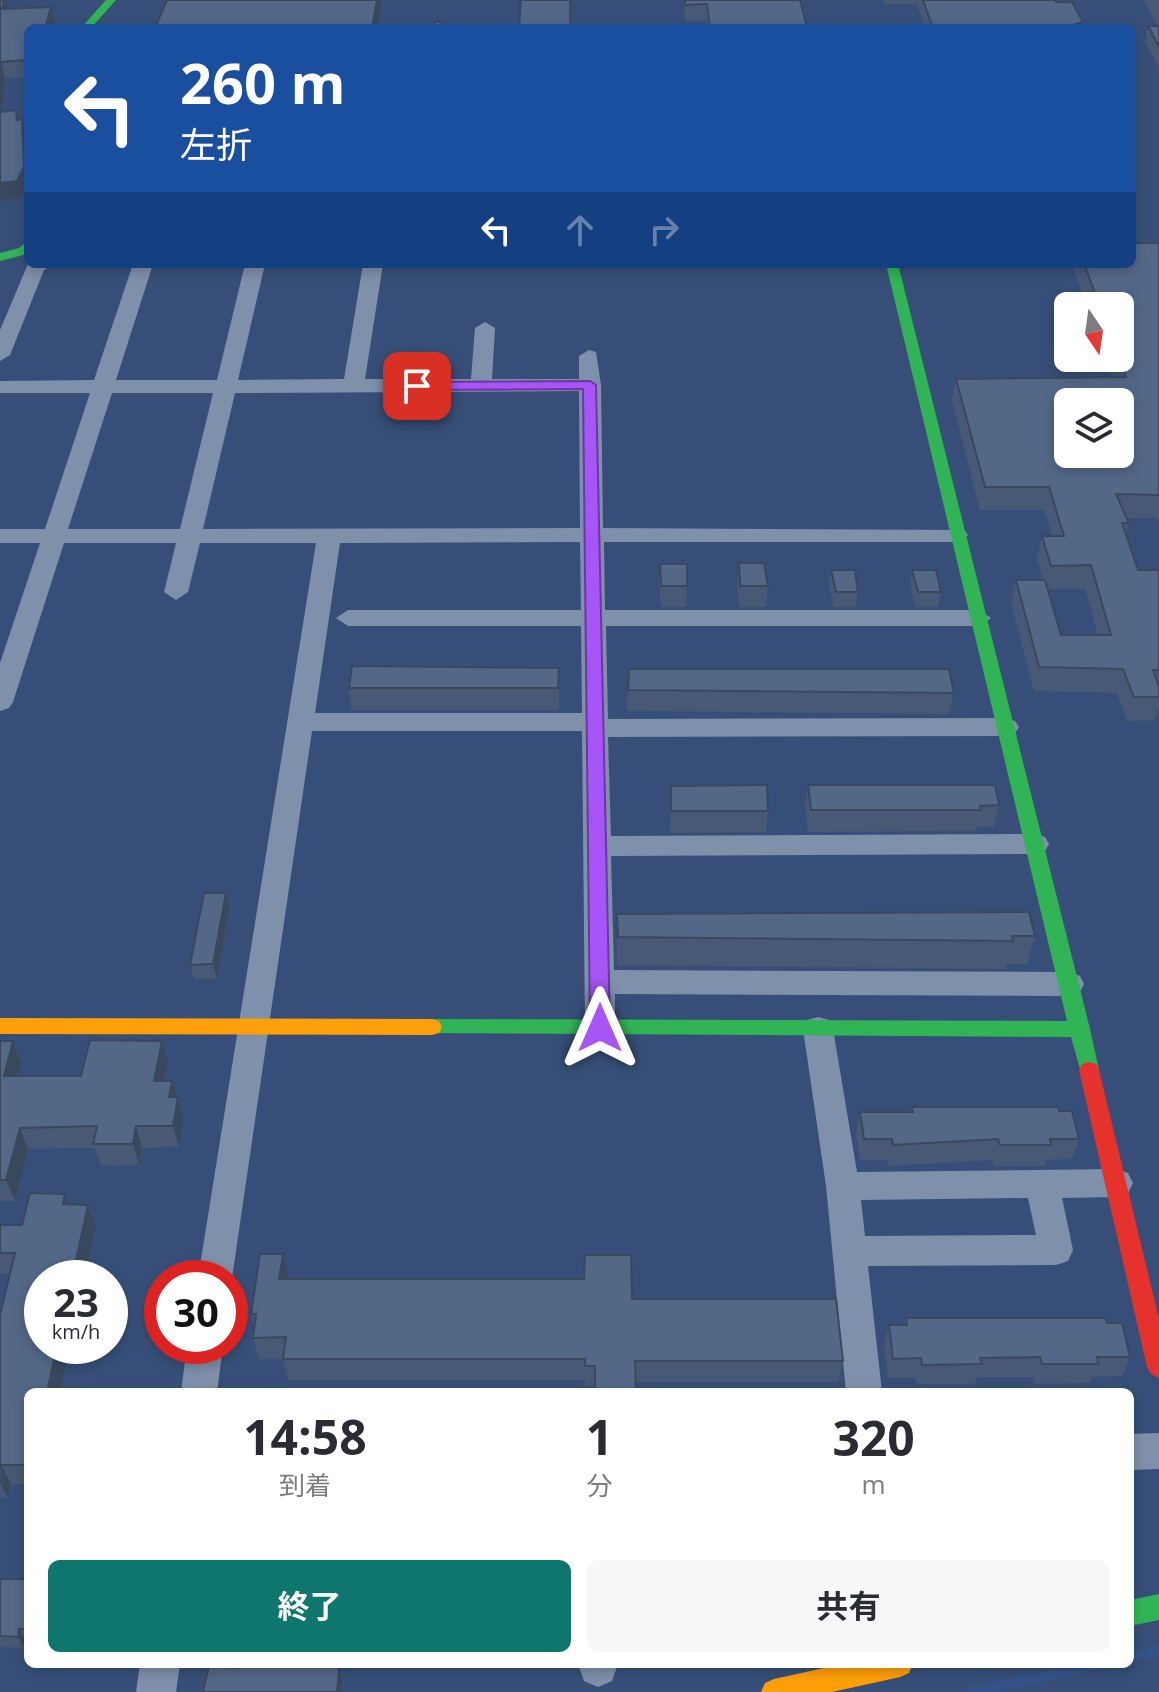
<!DOCTYPE html>
<html lang="ja">
<head>
<meta charset="utf-8">
<style>
  :root { --surface:#fff; --page:#f7f7f7; --text:#2b2b33; --muted:#7c7c81; --accent:#0f766e }
  body { margin:0; font-family:"Open Sans","Noto Sans JP",sans-serif; background:var(--page); color:var(--text); height:100vh; display:flex; flex-direction:column; font-size:30px; white-space:nowrap }
  * { box-sizing:border-box; margin:0 }
  p { font-size:26px; color:var(--muted) }
  .icon { flex:none; width:44px; height:44px; fill:none; stroke:currentColor; stroke-width:2; stroke-linecap:round; stroke-linejoin:round }
  .map { position:relative; flex:1; overflow:hidden }
  .side { position:absolute; left:24px; top:1388px; width:1110px; height:280px; display:flex; flex-direction:column; background:var(--surface); border-radius:12px; box-shadow:0 4px 12px #0003 }
  .side>* { flex:none }
  .top-card { position:absolute; left:24px; top:24px; width:1112px; height:244px; border-radius:12px; box-shadow:0 4px 12px #0003; background:#1a4fa0; color:#fff; overflow:hidden }
  .needle { width:52px; rotate:167deg }
  .buttons { position:absolute; left:1054px; top:292px; display:grid; gap:16px }
  .buttons a { display:grid; place-items:center; width:80px; height:80px; border-radius:12px; background:var(--surface); box-shadow:0 4px 12px #0003; font-size:40px }
  .speed { position:absolute; left:24px; top:1260px; display:flex; gap:16px; font-size:40px; font-weight:700; text-align:center }
  .speed>* { display:grid; place-content:center; width:104px; height:104px; border-radius:50%; background:var(--surface); box-shadow:0 4px 12px #0003; line-height:1 }
  .speed small { font-size:20px; font-weight:400 }
  .speed .limit { border:12px solid #d22; background:#fff; color:#111 }
  .pin { position:absolute; display:grid; place-items:center; width:68px; height:68px; color:#fff; margin:-34px; border-radius:16px; box-shadow:0 4px 12px #0006 }
  .me { position:absolute; width:88px; margin:-44px; rotate:0deg; stroke-linejoin:round; filter:drop-shadow(0 0 6px #0008) }
  .turn { display:flex; align-items:center; gap:28px; height:168px; padding:0 24px; font-size:36px }
  .turn .icon { width:104px; height:104px; stroke-width:2.5 }
  .turn b { display:block; font-size:56px; line-height:68px }
  .lanes { display:flex; align-items:center; height:76px; padding:0 24px; background:#0003; justify-content:center; gap:40px; direction:ltr }
  .lanes .off { opacity:.35 }
  .eta { display:flex; justify-content:space-evenly; align-items:center; height:136px; text-align:center }
  .eta b { font-size:48px; font-weight:700; line-height:56px }
  .cta { display:flex; gap:16px; margin-top:auto; padding:16px 24px }
  .cta a { flex:1; height:92px; border-radius:12px; background:var(--accent); color:#fff; font-size:32px; font-weight:700; line-height:92px; text-align:center }
  .cta a+a { background:var(--page); color:var(--text) }
  .map>svg:first-child { display:block }
</style>
</head>
<body>
<div class="map">
<svg width="1159" height="1692" viewBox="0 0 1159 1692">
  <rect width="100%" height="100%" fill="#374f78"/>
  <g fill="none" stroke-linecap="round" stroke-linejoin="round">
    <path stroke="#345489" stroke-width="10" d="M1130 1657 1159 1651
      M972 1692 1100 1664"/>
    <path fill="#7f90ab" fill-rule="evenodd" d="M28 264H54L44 270 10 355 0 361V330Z
      M133 264H153L116 380H217L245 264H265L238 380 344 379 363 264H383L365 379H471L475 328 485 322 495 328 492 379H579V356L589 350 596 352 601 385 603 528 964 530 968 535 964 540 956 542H604L605 610H979L991 618 979 626H606L608 719 1006 718 1015 721 1019 727 1015 733 1006 736 608 737 611 836 1035 834 1045 837 1049 844 1045 851 1035 854 611 856 614 970 1069 972 1080 976 1084 984 1080 992 1069 996 615 994V1028L611 1037 600 1040 589 1037 585 1028 582 731H312L232 1278 230 1283V1278H198L316 543H200L188 592 176 600 164 592 176 543H64L13 702 9 708 0 711V663L40 543H0V529H45L90 393H0V381L94 380ZM579 391 580 528 203 529 235 393ZM112 393H213L180 529H68ZM580 542 581 610H348L336 618 348 626H581L582 713H315L340 543Z
      M818 1017 829 1020 833 1029 857 1172 1116 1169 1128 1173 1133 1183 1128 1193 1116 1197 1062 1198 1073 1250 1068 1261 1056 1265 868 1266 882 1392H846L826 1186 803 1029 807 1020ZM1028 1198 1036 1235 865 1236 861 1200Z
      M187 1346H223L217 1392H181Z
      M1159 1433V1469L1130 1470V1434Z
      M140 1664H180L176 1692H136Z
      M578 1664H618L612 1681 598 1687 584 1681Z"/>
    <path fill="#30b455" fill-rule="evenodd" d="M106 0H116L91 28H81Z
      M28 241 27 254 0 261V253L19 248Z
      M886 264H898L1090 1029 1099 1070 1096 1076 1089 1078 1082 1076 1071 1037 425 1033 422 1027 425 1021 432 1019 1067 1021Z
      M1159 1594V1620L1130 1626V1600Z"/>
    <path fill="#ff9f0a" fill-rule="evenodd" d="M0 1018 432 1019 439 1021 442 1027 439 1033 432 1035 0 1034Z
      M842 1664H913L909 1673 900 1677 832 1692H761L765 1683 774 1679Z"/>
    <path fill="#e5322d" fill-rule="evenodd" d="M1089 1062 1096 1064 1099 1070 1159 1319V1378L1151 1374 1147 1367 1079 1070 1082 1064Z"/>
  </g>
  <path fill="#475974" fill-rule="evenodd" d="M0 0H7L8 9 55 23 53 28H28V77L5 78 2 112 16 110 18 120 22 119 26 136 21 198 0 201Z
    M684 0H800L807 28H707L706 21 685 22Z
    M883 0H1055L1056 2 1083 22 1081 28H925L917 4H884Z
    M1143 0H1159V66H1158L1145 41 1148 26H1158Z
    M1159 243V522L1157 518H1126L1129 523 1126 534 1138 570H1159V708L1155 720 1127 721 1117 693 1034 691 1011 603 1016 580H1043L1037 560 1042 536H1052L1044 510H980L952 401 956 379 1112 377 1105 358H1120V306H1087L1072 264H1132ZM1047 589H1085L1098 635H1061Z
    M739 563 768 586 766 607H739L737 585Z
    M660 564 687 586 686 607H661L659 585Z
    M831 570 858 592 856 607H834L829 584Z
    M912 570 941 592 938 607H915L910 584Z
    M559 668V710H351L349 688Z
    M629 669 954 693 949 714 627 711Z
    M808 785 999 805 994 827H977L976 831 808 832 805 807Z
    M671 786 768 811 766 832 670 833Z
    M226 893 229 907 217 979H194L190 965Z
    M617 914 1035 936 1027 964H1007L1006 969 617 965Z
    M0 1041H13L21 1063 17 1076H81L162 1041 168 1062 165 1081H172L184 1118 179 1147 142 1148 139 1165 101 1166 95 1148 28 1149 15 1201H0Z
    M912 1107 1059 1111 1079 1139 1072 1159 1046 1160 1044 1166H994L992 1160 889 1166 888 1160H860L856 1133 860 1112H911Z
    M65 1194 69 1204 88 1205 96 1226 84 1278H42L28 1392V1484H11L8 1498H0V1315L10 1274H0V1225H22Z
    M288 1276 287 1279 632 1299 843 1361 838 1382H636V1392H595V1386H585V1380H288L283 1359H259L253 1338 255 1327 251 1314Z
    M906 1318 1107 1323 1130 1357 1122 1376 1092 1377 1090 1383 1034 1384 1033 1377H977L975 1384H917L916 1378H888L884 1344 889 1325H905Z
    M0 1579H28V1640H26L24 1648 0 1647Z"/>
  <path fill="#3a485e" d="M4 0H7L8 8 2 9Z
    M377 0H382L377 28H372Z
    M51 7 55 23 53 28H45Z
    M1083 22 1081 28H1062Z
    M1 62 5 78 0 129V75Z
    M22 119 26 136 28 185 21 198 0 201V183Z
    M226 893 229 907 217 979 213 964Z
    M13 1041 21 1063 12 1097 4 1076Z
    M162 1041 168 1062 160 1103 154 1081Z
    M172 1081 184 1118 179 1147 173 1126 169 1097Z
    M136 1126 142 1148 139 1165 133 1144Z
    M20 1128 28 1149 15 1201 6 1180Z
    M65 1194 73 1215 63 1204Z
    M88 1205 96 1226 84 1278H72Z
    M283 1254 288 1276 284 1300 279 1279Z
    M57 1346H70L60 1392H47Z
    M1 1465 11 1484 8 1498 0 1483Z
    M19 1629 26 1640 24 1648 18 1637Z
    M338 1664 342 1680 341 1692H337Z"/>
  <path fill="#536787" stroke="#3a485e" stroke-width="2" fill-rule="evenodd" d="M0 0H4L2 9 51 7 45 28H28V49L26 60 1 62 0 75Z
    M167 0H377L372 28H155Z
    M521 0H570V28H519Z
    M685 0H800L807 28H710L707 4 685 5Z
    M923 0H1055L1056 2H1072L1083 22 1062 28H933Z
    M435 21 456 27 455 28H434Z
    M1148 26H1159V47Z
    M16 110 17 120 22 119 24 167 17 181 0 183V112Z
    M1132 243H1159V495L1116 494 1129 523H1122L1138 570H1159V670H1153L1159 686V697H1134L1123 669 1039 667 1016 580H1045L1061 635H1111L1091 565 1051 566 1042 536H1064L1049 487H985L956 379 1126 377 1119 358H1120V306H1100L1084 264H1132ZM1068 402H1120V454H1068Z
    M739 563H764L768 586H740Z
    M660 564H687V586H661Z
    M831 570H855L858 592H836Z
    M912 570H936L941 592H918Z
    M352 666 559 668 558 688H349Z
    M629 669H949L954 693 628 690Z
    M767 785 768 811H671V786Z
    M808 785H995L999 805 980 806 981 810H811Z
    M204 893H226L213 964 190 965Z
    M1029 912 1035 936H1012L1013 941 618 937 617 914Z
    M90 1040 162 1041 154 1081H172L169 1097H178L173 1126H136L133 1144H93L97 1126 20 1128 6 1180H0V1041H13L4 1076H81Z
    M912 1107H1058L1059 1111H1072L1079 1139H1050L1051 1145H1000L998 1139 893 1145 892 1139H864L860 1112H913Z
    M30 1193 65 1194 63 1204 88 1205 72 1278H42V1346H57L47 1392H28V1465H1L0 1469V1315L15 1253H0V1225H22Z
    M260 1254H283L279 1279H584L585 1255H631L632 1299H836L843 1361H635L636 1389H595V1366H585V1359H283L286 1337 253 1338 256 1314H251Z
    M906 1318H1105L1107 1323H1122L1130 1357H1097L1098 1364H1042L1040 1357 980 1358 982 1364 922 1365 921 1358 893 1359 889 1325H907Z
    M0 1579H28V1629H19L18 1637 0 1636Z
    M238 1664H338L339 1670 337 1692H203L209 1666 238 1668Z"/>
  <path fill="#a855f7" stroke="#6d37a1" stroke-width="2" d="M590 381 596 385 610 1028 600 1036 590 1028 583 389 417 390 410 386 417 382Z"/>
</svg>
<div class="buttons">
<a><svg class="needle" viewBox="-14 -14 28 28"><path d="M0-13l5 13h-10z" fill="#e53935"/><path d="M0 13l5-13h-10z" fill="#7c7c81"/></svg></a>
<a><svg class="icon" aria-label="layers" viewBox="0 0 24 24"><path d="M12 4l9 5-9 5-9-5zM3 14l9 5 9-5"/></svg></a>
</div>
<div class="speed"><div>23<small>km/h</small></div><div class="limit">30</div></div>
<div class="pin" style="left:417px;top:386px;background:#d93025"><svg class="icon" aria-label="arrive" viewBox="0 0 24 24"><path d="M6 21V4h12l-3 4 3 4H6"/></svg></div>
<svg class="me" style="left:600px;top:1028px" viewBox="-20 -20 40 40"><path d="M0-17L14 15 0 8-14 15z" fill="#a855f7" stroke="#fff" stroke-width="4"/></svg>
<div class="top-card">
<div class="turn"><svg class="icon" aria-label="left" viewBox="0 0 24 24"><path d="M17 20v-9H6M10 6l-5 5 5 5"/></svg><div><b>260 m</b>左折</div></div>
<div class="lanes"><svg class="icon" aria-label="left" viewBox="0 0 24 24"><path d="M17 20v-9H6M10 6l-5 5 5 5"/></svg><svg class="icon off" aria-label="ahead" viewBox="0 0 24 24"><path d="M12 20V5M6 11l6-6 6 6"/></svg><svg class="icon off" aria-label="right" viewBox="0 0 24 24"><path d="M7 20v-9h11M14 6l5 5-5 5"/></svg></div>
</div>
<section class="side">
<div class="eta">
<div><b>14:58</b><p>到着</p></div>
<div><b>1</b><p>分</p></div>
<div><b>320</b><p>m</p></div>
</div>
<div class="cta"><a>終了</a><a>共有</a></div>
</section>
</div>
</body>
</html>
